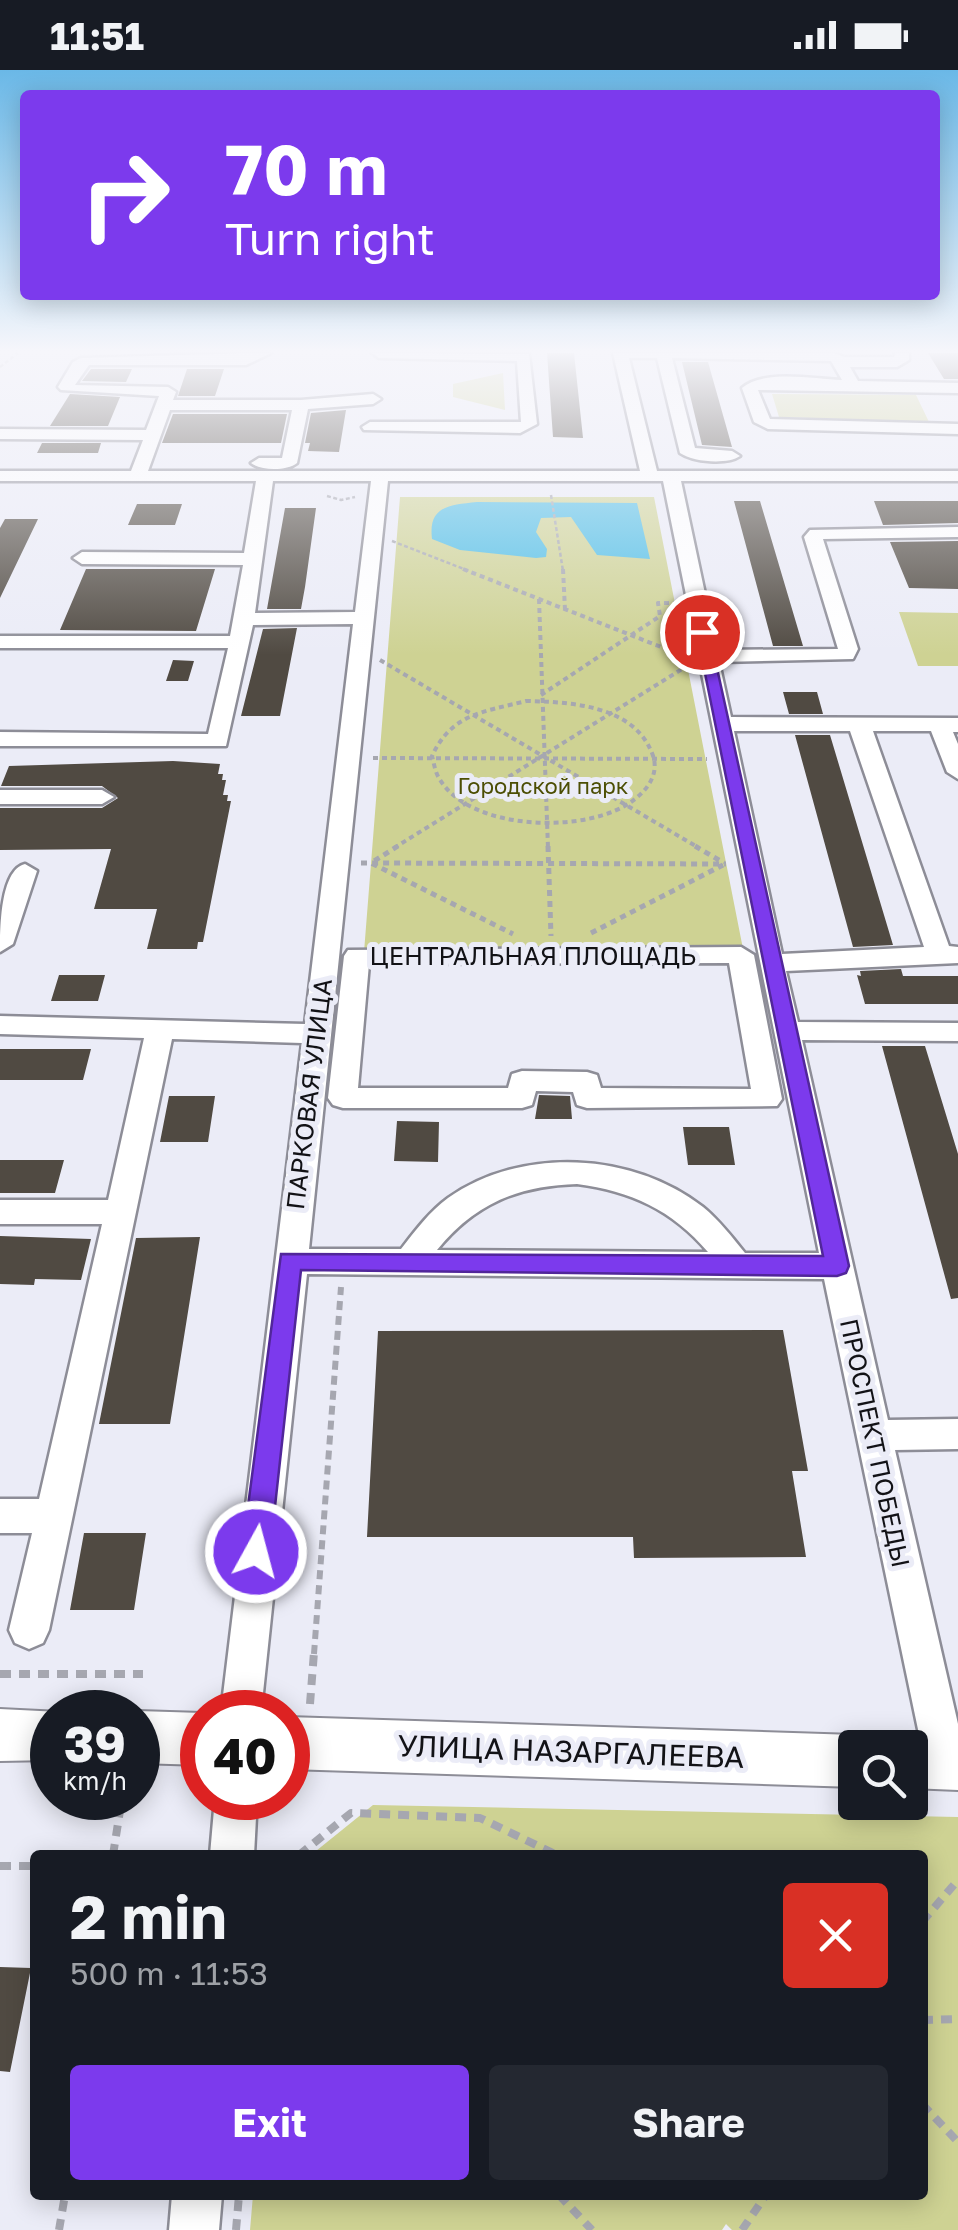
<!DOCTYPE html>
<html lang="en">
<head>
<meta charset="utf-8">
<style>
  :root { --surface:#171b24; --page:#242831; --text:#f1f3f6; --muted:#9ea1a6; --accent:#7c3aed }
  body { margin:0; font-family:"Golos Text",sans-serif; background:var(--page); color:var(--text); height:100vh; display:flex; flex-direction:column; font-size:38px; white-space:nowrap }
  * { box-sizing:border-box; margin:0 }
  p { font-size:32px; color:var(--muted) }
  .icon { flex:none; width:55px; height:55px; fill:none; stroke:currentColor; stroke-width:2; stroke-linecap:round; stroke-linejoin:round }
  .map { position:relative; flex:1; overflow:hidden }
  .sheet { position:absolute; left:30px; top:1780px; width:898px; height:350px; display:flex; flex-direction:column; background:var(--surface); border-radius:10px; box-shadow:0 5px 25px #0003 }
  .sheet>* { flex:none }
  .guide { position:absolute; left:20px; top:20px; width:920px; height:210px; border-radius:10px; box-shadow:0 5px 25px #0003; background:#7c3aed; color:#fff; overflow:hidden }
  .fabs { position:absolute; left:838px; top:1660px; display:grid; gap:20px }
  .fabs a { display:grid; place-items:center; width:90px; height:90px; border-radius:10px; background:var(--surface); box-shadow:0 5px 25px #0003; font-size:50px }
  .speed { position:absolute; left:30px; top:1620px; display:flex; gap:20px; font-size:50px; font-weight:700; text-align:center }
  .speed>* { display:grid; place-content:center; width:130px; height:130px; border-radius:50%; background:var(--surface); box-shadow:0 5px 25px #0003; line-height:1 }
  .speed small { font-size:25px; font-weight:400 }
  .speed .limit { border:15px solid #d22; background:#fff; color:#111 }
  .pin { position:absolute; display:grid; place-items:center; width:85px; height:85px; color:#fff; margin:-42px; border:5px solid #fff; border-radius:50%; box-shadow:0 2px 10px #0007 }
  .me { position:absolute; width:110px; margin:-55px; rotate:7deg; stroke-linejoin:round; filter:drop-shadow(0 0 8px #0008) }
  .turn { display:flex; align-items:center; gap:35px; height:210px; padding:0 40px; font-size:45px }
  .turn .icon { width:130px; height:130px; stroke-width:2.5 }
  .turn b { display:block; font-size:70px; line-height:85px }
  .round { display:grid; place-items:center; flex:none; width:105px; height:105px; border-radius:10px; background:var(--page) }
  .head { display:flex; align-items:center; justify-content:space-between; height:170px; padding:0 40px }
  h1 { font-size:60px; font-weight:700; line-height:75px }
  .primary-button { display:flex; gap:20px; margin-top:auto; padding:20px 40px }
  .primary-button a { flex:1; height:115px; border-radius:10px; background:var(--accent); color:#fff; font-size:40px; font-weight:700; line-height:115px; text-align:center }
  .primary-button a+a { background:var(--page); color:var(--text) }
  .status { display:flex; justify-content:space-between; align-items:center; height:70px; padding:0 50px; background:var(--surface); direction:ltr }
  .status svg { height:28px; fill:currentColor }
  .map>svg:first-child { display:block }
</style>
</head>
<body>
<div class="status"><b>11:51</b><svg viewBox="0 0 49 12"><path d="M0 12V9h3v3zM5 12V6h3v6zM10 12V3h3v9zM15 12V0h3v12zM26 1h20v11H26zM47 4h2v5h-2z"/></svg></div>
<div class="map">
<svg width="958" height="2160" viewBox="0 0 958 2160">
  <rect width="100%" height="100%" fill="#ebecf7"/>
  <path fill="#ced293" d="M503 303 505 340 453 327V314Z
    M772 324 916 325 929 352 779 347Z
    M400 427H654L744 884 364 882Z
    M899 542 958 543V596H918Z
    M373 1735 958 1747V2160H732L726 2154 722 2160H250L253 2125H922V1785H311Z"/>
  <path fill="#4dbde5" d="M477 432 637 433 650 489 597 485 571 447 541 448 536 462 547 479 546 487 536 488 460 480 432 469C428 436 449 435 477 432Z"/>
  <path fill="#504a42" d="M547 283H574L583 368 553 367Z
    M928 283H958V309H944Z
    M682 292H708L732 377 702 375Z
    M91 299H132L126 312 82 311Z
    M187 299H224L215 326H178Z
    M70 324 120 327 108 356H50Z
    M346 340 339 382 308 381 310 373H305L311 343Z
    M173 344H287L281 373H162Z
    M42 373H101L98 383H37Z
    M734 431H760L803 576H773Z
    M874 431H958V453L883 455Z
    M137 434H182L175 455H128Z
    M285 438H316L305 517 301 539H267Z
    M5 449H38L0 528V458Z
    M958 471V519L909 518 890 472Z
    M86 499H215L196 561 60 560Z
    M297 558 280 646H241L263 559Z
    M173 590 194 591 188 611H166Z
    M783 622H817L823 644H789Z
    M795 665H830L893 875 853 877Z
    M173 691 220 694 218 704H223L222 710H226L223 725H228L227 731H231L203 872H198L197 879H147L157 839H94L111 779 0 780V738H102L118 728 102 716H1L9 696Z
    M901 899 903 906H958V934H865L857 905 861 906 860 901Z
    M59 905H105L98 931H51Z
    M882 976H925L958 1084V1228L951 1229Z
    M0 979H91L83 1010H0Z
    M539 1025 570 1026 572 1049H535Z
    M169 1026H215L208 1072H160Z
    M397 1051 439 1052 438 1092 394 1091Z
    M683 1057H729L735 1095H688Z
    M0 1090H64L55 1123H0Z
    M0 1166 91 1169 81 1210 35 1209 34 1215 0 1214Z
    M200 1167 170 1354H99L136 1168Z
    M783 1260 808 1401H792L806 1487 634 1488 633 1467H367L378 1261Z
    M84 1463H146L134 1540H70Z
    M0 1897 31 1898 10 2002 0 2001Z"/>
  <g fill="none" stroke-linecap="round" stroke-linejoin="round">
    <defs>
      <path id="minor" d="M251 283H271L246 295H89L75 315 168 317 176 322 173 330H301L373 324 381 329 373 334 308 339 297 393C287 401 261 401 251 393L259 388H282L292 340H170L148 401H640L613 283H834L844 287H894L895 283H909V290L897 297H850L858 311 958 313V323L758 320 770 349 958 354V364L768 359 754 352 742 318C764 299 814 309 842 310L831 291 672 288 695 378 732 381 740 386C727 395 693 392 680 383L657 288H629L657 401H958V411H681L717 580 838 579 804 467 810 460 958 457V467L823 469 858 579 853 589 719 592 731 647 958 648V662H953L958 674V709L947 702 931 661H873L949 876 958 877V893L786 901 798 952 958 953V971L802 970 888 1350 958 1349V1379L895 1380 958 1654V1709L946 1714 931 1708 925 1693 824 1209 307 1204 261 1642H221L302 973 172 969 49 1560 43 1573 29 1579 15 1573 9 1560 32 1463H0V1429H39L102 1154H0V1130H108L144 968 0 964V946L305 954 353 554 253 555 226 676H0V662L208 664 228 578H0V566H230L243 495 82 494 73 488 82 482 244 483 256 411H0V401H131L143 370 0 369V359L146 360 159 326 61 320 58 317 73 292 81 288ZM273 411H371L355 542 255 543ZM388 411H663L819 1183H745C732 1167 719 1150 703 1137 633 1082 522 1076 448 1128 430 1141 415 1161 401 1179H309ZM734 661H850L924 877 782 884ZM577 1114C631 1121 672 1140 708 1182L437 1180C475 1133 518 1116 577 1114Z
        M372 283 529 284 537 354 520 363 364 360 362 357 370 352H521L517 291 379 288Z
        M0 720H102L114 727 102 734H0Z
        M25 794 37 801 13 874 0 882C0 859 0 800 25 794Z
        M741 877 754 885 782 1029 777 1036 587 1038 577 1035 573 1022 536 1021 532 1035 522 1038H343L333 1035 328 1028 344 886 348 880ZM729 893 751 1019 601 1018 597 1005 587 1002 522 1001 512 1004 508 1018H358L369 894Z
        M215 1728H257L254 1785H210Z
        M172 2125H222L219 2160H169Z"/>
      <path id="major" d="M0 1639 60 1642H52V1690L0 1691Z
        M138 1641 202 1643V1695L138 1693Z
        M288 1647 855 1665 873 1673 875 1678H855V1717L288 1699Z
        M910 1666 958 1668V1720L910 1718V1678H890Z"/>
    </defs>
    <use href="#minor" stroke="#8d8d97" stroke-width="5"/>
    <use href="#major" stroke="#8d8d97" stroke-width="4"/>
    <path stroke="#a6a7b0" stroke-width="2.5" stroke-dasharray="4 2.5" stroke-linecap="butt" d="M0 297 18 283
      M551 425 563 501
      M327 426 341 430 355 427
      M392 471 469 501"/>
    <path stroke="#a6a7b0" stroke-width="4" stroke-dasharray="5 4" stroke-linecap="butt" d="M463 499 684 586
      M563 499 565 540
      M539 529 548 778
      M380 590 699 778
      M541 625 660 546 658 533H674
      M526 631C570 632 633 635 652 683 660 702 649 718 635 729 591 765 469 762 439 708 435 702 434 693 432 686 452 643 484 642 526 631Z
      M373 688 707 689
      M394 778 687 596"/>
    <path stroke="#a6a7b0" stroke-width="5" stroke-dasharray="6 5" stroke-linecap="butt" d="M398 776 371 793 726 794
      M548 776 551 866
      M695 776 724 793
      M361 793H371L513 864
      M591 863 723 795"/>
    <path stroke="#a6a7b0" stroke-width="6" stroke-dasharray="9 6" stroke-linecap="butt" d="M314 1584 341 1217"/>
    <path stroke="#a6a7b0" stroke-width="8" stroke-dasharray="11 8" stroke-linecap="butt" d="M0 1604H143
      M310 1634 314 1582
      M113 1785 122 1728
      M299 1785 351 1743 480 1748 557 1785
      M0 1796H35
      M922 1852 958 1810
      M922 1950 958 1949
      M922 2034 958 2072
      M559 2125 592 2160
      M59 2160 65 2125
      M236 2160 239 2125
      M742 2160 766 2125"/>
    <use href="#minor" fill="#fff" fill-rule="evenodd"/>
    <use href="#major" fill="#fff" fill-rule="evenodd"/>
  </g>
  <linearGradient id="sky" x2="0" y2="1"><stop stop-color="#6ab8e7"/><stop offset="0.48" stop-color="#f6f6fb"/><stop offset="1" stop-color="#f6f6fb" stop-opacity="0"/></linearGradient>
  <rect width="958" height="585" fill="url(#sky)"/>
  <path fill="#7c3aed" stroke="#51269a" stroke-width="2.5" d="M696 559 709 562 849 1196 846 1203 837 1206 301 1200 270 1482 266 1492 256 1496 246 1492 242 1482 281 1184 823 1186Z"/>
  <g text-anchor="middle" stroke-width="10" stroke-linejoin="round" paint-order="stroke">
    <g font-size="22" fill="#4c4e04" stroke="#ebecf7">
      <text x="543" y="724">Городской парк</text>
    </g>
    <g font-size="25" fill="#121216" stroke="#ebecf7">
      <text x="533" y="895">ЦЕНТРАЛЬНАЯ ПЛОЩАДЬ</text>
      <text transform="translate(309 1024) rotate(-83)" y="9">ПАРКОВАЯ УЛИЦА</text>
      <text transform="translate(875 1373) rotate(78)" y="9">ПРОСПЕКТ ПОБЕДЫ</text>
    </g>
    <g font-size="30" fill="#121216" stroke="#ebecf7">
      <text transform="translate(571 1682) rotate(2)" y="10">УЛИЦА НАЗАРГАЛЕЕВА</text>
    </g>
  </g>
</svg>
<div class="fabs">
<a><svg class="icon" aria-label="search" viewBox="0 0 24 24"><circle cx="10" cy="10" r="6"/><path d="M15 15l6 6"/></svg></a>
</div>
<div class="speed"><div>39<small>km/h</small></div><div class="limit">40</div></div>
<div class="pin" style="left:702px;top:562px;background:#d93025"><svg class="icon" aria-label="arrive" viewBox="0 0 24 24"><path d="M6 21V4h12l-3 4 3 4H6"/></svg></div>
<svg class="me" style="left:256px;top:1482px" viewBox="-20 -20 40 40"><circle r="17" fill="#7c3aed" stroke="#fff" stroke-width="3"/><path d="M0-11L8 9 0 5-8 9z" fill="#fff"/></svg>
<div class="guide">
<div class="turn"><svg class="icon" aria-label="right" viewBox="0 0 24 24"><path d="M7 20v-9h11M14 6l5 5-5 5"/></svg><div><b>70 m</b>Turn right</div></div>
</div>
<section class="sheet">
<div class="head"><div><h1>2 min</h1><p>500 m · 11:53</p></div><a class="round" style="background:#d93025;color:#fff"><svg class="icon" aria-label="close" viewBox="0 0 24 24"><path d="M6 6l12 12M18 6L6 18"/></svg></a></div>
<div class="primary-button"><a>Exit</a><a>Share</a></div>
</section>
</div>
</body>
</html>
